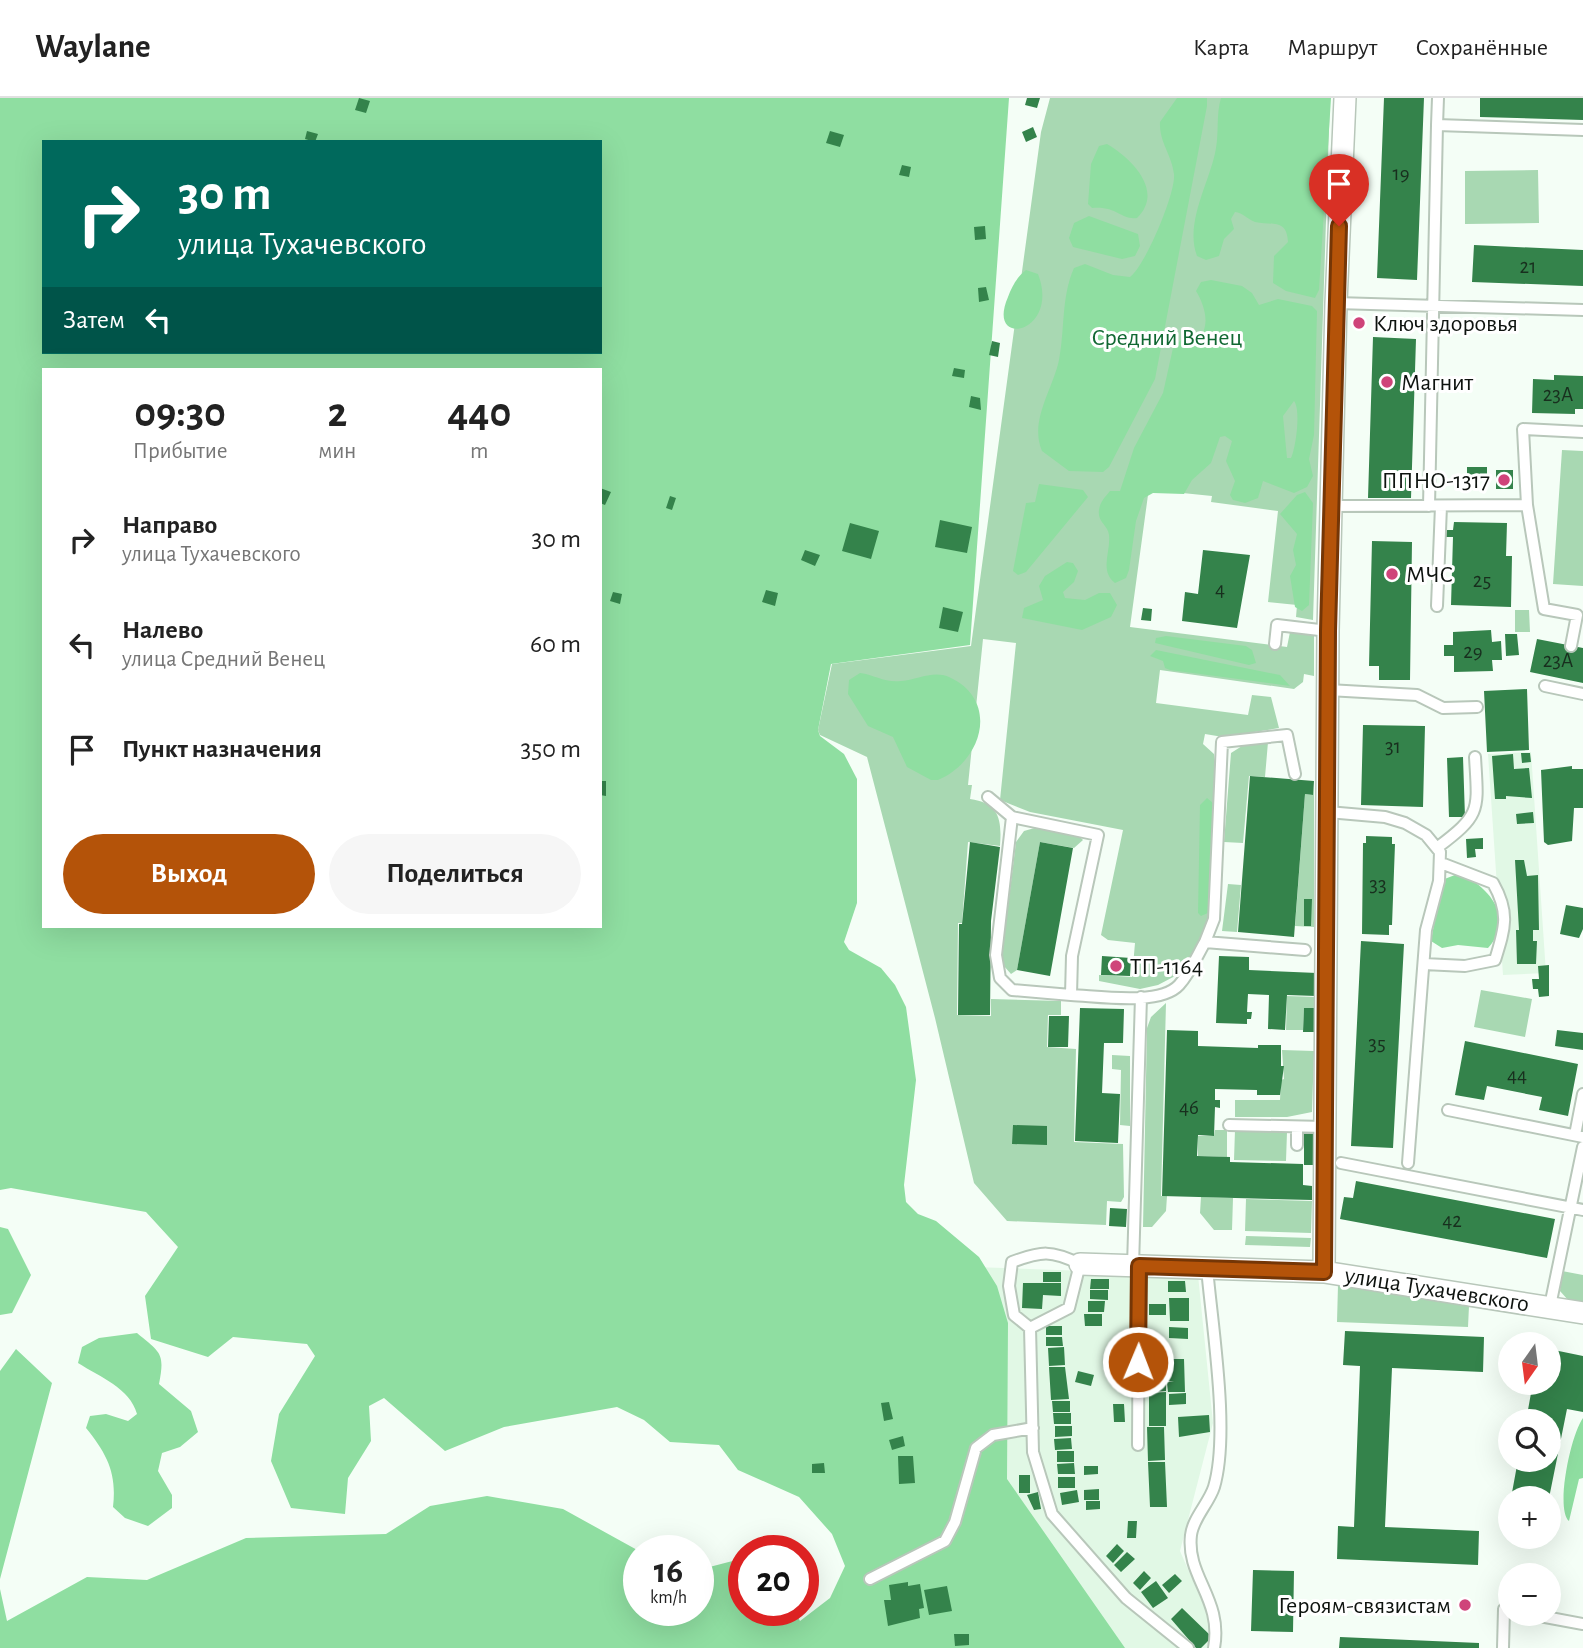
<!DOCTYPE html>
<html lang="ru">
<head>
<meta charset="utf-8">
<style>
  :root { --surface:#fff; --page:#f6f6f6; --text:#222; --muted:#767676; --line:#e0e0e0; --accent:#b45309 }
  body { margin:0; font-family:"Alegreya Sans",sans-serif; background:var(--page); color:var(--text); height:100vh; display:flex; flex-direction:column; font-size:26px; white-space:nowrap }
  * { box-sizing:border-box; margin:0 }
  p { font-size:23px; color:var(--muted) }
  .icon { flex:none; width:38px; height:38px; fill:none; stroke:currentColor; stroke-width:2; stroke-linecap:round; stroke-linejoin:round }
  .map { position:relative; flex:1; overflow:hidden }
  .details { position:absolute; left:42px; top:270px; width:560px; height:560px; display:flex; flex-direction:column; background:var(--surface); border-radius:0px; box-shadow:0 7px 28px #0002 }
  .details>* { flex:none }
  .top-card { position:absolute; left:42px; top:42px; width:560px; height:214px; border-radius:0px; box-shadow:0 7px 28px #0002; background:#00695c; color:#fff; overflow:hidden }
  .needle { width:46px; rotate:194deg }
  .buttons { position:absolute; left:1498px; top:1234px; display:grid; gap:14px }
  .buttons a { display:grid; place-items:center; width:63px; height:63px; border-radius:50%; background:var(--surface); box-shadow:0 7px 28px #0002; font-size:35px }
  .speed { position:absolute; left:623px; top:1437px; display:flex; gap:14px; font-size:35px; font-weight:700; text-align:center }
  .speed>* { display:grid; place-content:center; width:91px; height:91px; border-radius:50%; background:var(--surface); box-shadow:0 7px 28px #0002; line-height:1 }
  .speed small { font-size:18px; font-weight:400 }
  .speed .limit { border:10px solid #d22; background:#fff; color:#111 }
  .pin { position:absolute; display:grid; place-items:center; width:60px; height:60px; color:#fff; margin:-72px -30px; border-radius:50% 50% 50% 0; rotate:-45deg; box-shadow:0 0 7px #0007 }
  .pin .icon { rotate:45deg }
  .me { position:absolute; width:77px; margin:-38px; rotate:1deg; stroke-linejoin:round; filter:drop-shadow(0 0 5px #0008) }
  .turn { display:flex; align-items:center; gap:24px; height:147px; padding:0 21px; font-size:32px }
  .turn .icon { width:91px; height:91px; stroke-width:2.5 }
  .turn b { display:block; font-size:49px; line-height:60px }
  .then { display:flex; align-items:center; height:66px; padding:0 21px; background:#0003; gap:14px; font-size:26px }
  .eta { display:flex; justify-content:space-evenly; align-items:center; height:119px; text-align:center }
  .eta b { font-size:42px; font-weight:700; line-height:49px }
  .primary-button { display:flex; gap:14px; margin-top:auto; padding:14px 21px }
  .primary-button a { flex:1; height:80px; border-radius:42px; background:var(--accent); color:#fff; font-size:28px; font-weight:700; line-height:80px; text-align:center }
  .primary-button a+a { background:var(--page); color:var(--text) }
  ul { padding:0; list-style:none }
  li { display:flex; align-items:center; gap:21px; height:105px; padding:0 21px }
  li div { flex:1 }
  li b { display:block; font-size:26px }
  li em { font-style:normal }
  header { display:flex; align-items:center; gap:42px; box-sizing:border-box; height:98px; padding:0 35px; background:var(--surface); border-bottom:2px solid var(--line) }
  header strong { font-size:33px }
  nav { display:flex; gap:38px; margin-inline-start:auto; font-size:24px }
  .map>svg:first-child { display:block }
</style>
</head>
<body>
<header>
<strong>Waylane</strong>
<nav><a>Карта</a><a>Маршрут</a><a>Сохранённые</a></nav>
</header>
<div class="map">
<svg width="1583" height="1550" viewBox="0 0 1583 1550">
  <rect width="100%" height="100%" fill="#f4fef6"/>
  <path fill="#e1f8e5" d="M1531 654 1546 875 1503 877 1488 656Z
    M974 1169 1198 1177 1213 1325 1180 1453 1212 1526 1207 1550H1121L985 1386Z"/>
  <path fill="#a8d8b2" d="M1050 0H1330L1313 522 1296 519 1297 507 1268 504 1278 413 1211 404 1212 398 1143 391V396L1148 397 1130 529 1287 549 1290 534 1314 537V578L1304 576 1303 584 1294 591 1160 572 1156 605 1248 617 1252 597 1271 599 1279 630 1223 639 1205 636 1203 646 1214 656 1216 671 1209 822 1187 866 1177 877 1158 887 1140 891 1099 883V877L1132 879 1135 845 1108 842 1101 837 1123 732 1030 714 1000 702 1016 545 983 541 968 687H972L970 701C999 705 1002 721 1000 748L968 744 962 825H958L957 917 991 918V901L1061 903V917H1048L1047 949 1076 951 1074 1044 1123 1046 1124 1099 1121 1104 1107 1103 1106 1127 1007 1123 974 1085 935 920 867 659 820 637 818 632 832 566 971 548 1041 34Z
    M1538 72 1539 125 1465 126V73Z
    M1562 352 1583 353V488L1553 486Z
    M1515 512H1529L1530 534H1515Z
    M1268 644 1265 679 1249 678 1243 745 1224 744 1231 655 1242 648Z
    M1314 683V829L1295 828 1305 696 1313 697Z
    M1038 729 1079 738 1083 742 1074 750 1040 744 1017 872 1011 876 1003 867 1002 856 1016 744 1024 733Z
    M1228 786 1241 787 1237 834 1222 833Z
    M1481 892 1532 901 1525 939 1474 929Z
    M1287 898 1316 899V910H1304L1303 932H1286Z
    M1166 905 1161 1098H1167L1166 1113 1152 1129H1143L1147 930 1151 919Z
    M1282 952 1314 953 1312 1014 1287 1019H1235V1002H1280L1281 982 1284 981Z
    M1112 957 1130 958V1028L1120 1027 1121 972 1112 971Z
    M1215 1032H1227V1059L1198 1058V1038H1214Z
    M1235 1032 1287 1034 1286 1063 1234 1062Z
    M1201 1099 1233 1100 1232 1132H1214L1200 1115Z
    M1246 1101 1312 1103 1311 1135 1245 1133Z
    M1246 1138 1311 1140 1310 1149 1245 1147Z
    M1562 1173 1583 1177V1209L1568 1202 1560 1193Z
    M1338 1187 1469 1208 1468 1229 1337 1224Z"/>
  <path fill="#8fdea1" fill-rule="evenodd" d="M0 0H1009L970 547 831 566 818 632 820 638 844 656 857 681V805L844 844 849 852 881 870 895 887 906 909 916 982 904 1087 906 1104 918 1116 936 1123 979 1159 997 1188 1008 1225 1007 1381 1125 1550H0V1491L7 1523 87 1479 147 1482 246 1440 386 1436 430 1408 487 1398 563 1411 639 1453V1512H698V1472L744 1460V1512H794L800 1523 830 1500 845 1468 832 1436 799 1399 738 1372 719 1347 670 1344 644 1322 617 1309 504 1329 445 1353 384 1300 369 1308 371 1343 348 1380 345 1416 291 1410 271 1363 279 1316 315 1258 307 1246 233 1239 208 1259 151 1241 145 1198 178 1149 146 1114 11 1090 0 1092ZM44 44H600V254H44ZM44 271H600V828H44Z
    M1177 0H1207V8L1155 281 1109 369 1103 374 1069 373 1042 353C1029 323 1053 291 1059 262 1065 232 1061 199 1074 170L1085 166 1113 177 1130 179C1145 168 1176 95 1174 76 1172 57 1159 44 1160 24Z
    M1221 0H1331L1319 192 1315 200 1286 193 1273 185 1274 158 1288 144C1287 120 1271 128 1255 124 1247 121 1243 115 1235 114L1231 121 1234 131 1224 141 1219 158 1206 162 1197 158C1184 124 1211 82 1216 50 1219 33 1216 17 1221 0Z
    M1107 46C1131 60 1165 93 1137 120 1120 122 1118 108 1092 110L1088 106 1091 66 1099 48Z
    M1089 118 1138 136 1140 148 1135 158 1122 161 1073 149 1069 140 1074 125Z
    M1026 172 1038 176C1061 235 985 252 1008 199 1012 188 1017 179 1026 172Z
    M1211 182 1242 188 1252 195 1259 207 1278 201 1312 208 1317 213 1314 337 1309 361 1313 378 1307 389 1294 395 1263 383 1258 400 1245 405 1233 402 1230 397 1235 383 1226 363 1232 343 1225 338 1220 339 1211 365 1192 382 1184 396 1153 395 1144 400 1136 423 1129 472 1126 480 1115 485C1099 473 1111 453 1109 437 1108 427 1097 424 1099 412 1100 404 1105 399 1110 393H1120L1134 350 1163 295 1173 250 1182 241 1198 242C1211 228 1205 208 1196 193L1201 184ZM1294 303C1301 312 1296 349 1291 360H1287L1283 318Z
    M1039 386 1083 392 1088 399 1026 474 1018 477 1013 473 1026 405 1035 404Z
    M1305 394 1313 405 1309 507 1302 513 1295 509 1290 478 1296 467 1293 452 1297 436 1280 416 1297 397Z
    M1067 464 1073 465 1078 473 1074 484 1063 494 1065 500 1085 502 1099 495H1110L1117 507 1111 519 1082 532 1022 520 1024 510 1043 502 1039 488 1045 478Z
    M1166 538 1246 548 1252 552 1256 565 1249 567 1155 545 1156 540Z
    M1156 552 1280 577 1290 588 1170 572 1165 570 1163 563 1150 558Z
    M860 575C875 577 885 585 901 583 917 582 933 572 949 579 1000 602 983 663 938 682H931L907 669 893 639 868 628 848 596 849 582Z
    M1207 700 1213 705 1210 814 1201 818 1198 815 1200 707Z
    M1460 775C1488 789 1516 819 1488 850L1458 847 1442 850 1431 843 1442 782Z
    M0 1129 8 1131 31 1177 12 1215 0 1217Z
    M137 1235C161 1255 165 1255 159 1286L191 1313 198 1334 180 1349 162 1355 158 1373 172 1397V1410L148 1428 125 1420 113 1409C117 1375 107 1356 86 1330L90 1318 106 1316 128 1323 137 1316C130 1290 100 1279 78 1265L82 1249 99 1240Z
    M16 1251 52 1285 0 1481V1273Z
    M1583 1320V1380L1579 1381 1569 1423C1555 1411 1571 1336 1583 1320Z"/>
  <path fill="#34834b" d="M359 0 370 3 366 15 355 12Z
    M1027 0H1040L1037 10 1025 7Z
    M1384 0H1424L1417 182 1377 180Z
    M1480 0H1583V22L1480 19Z
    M1033 29 1037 39 1026 44 1022 34Z
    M307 33 318 36 315 44 305 41Z
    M830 33 844 37 840 49 826 45Z
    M902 67 911 69 909 79 899 77Z
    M985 128 986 141 975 142 974 129Z
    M1474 147 1583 152V188L1472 184Z
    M986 189 989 202 979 204 978 190Z
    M1373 239 1416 241 1411 400H1368Z
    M992 243 1000 245 998 259 989 257Z
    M954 270 965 272 964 280 952 278Z
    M1554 277 1583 278V311H1575V316L1532 315 1533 281 1554 282Z
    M971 298 980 300 981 312 969 309Z
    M1467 369H1487V382H1467Z
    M1496 372H1513V391H1496Z
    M600 390 611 394 605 407 600 405Z
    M670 398 676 400 672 412 666 410Z
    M940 422 972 429 967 455 935 449Z
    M1454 424 1507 425 1506 458H1512L1511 509 1451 507 1453 439H1445V432H1453Z
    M850 425 879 433 871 461 842 453Z
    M1372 443 1412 444 1410 582H1379V568H1369Z
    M805 452 820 457 815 468 801 462Z
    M1203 452 1250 457 1237 530 1182 523 1185 494 1198 496Z
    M766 492 778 495 775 508 762 504Z
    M613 494 622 496 620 506 610 503Z
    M943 509 963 514 958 534 939 530Z
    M1143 510 1152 511 1151 523 1141 522Z
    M1491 532 1492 544 1501 543 1502 562H1492L1493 573 1454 574V558H1444V547H1453V534Z
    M1505 536H1517L1519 557 1506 558Z
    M1537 541 1583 550V585L1530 574Z
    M1527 591 1529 652 1487 654 1484 593Z
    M1363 627 1425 628 1423 709 1361 707Z
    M1521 655H1530L1531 664 1522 665Z
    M1513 656 1514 671 1529 670 1532 700 1506 698V701H1495L1492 658Z
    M1463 659 1465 719H1449L1447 660Z
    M1572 668V671H1583V710H1574L1572 743 1548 747 1544 744 1541 672Z
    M1250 678 1314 683 1313 697 1305 696 1294 839 1238 834Z
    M600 683H606V698L600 697Z
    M1533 714 1534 725 1517 726 1516 716Z
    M1366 738 1392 739V746H1395L1392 827H1389V837L1362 836 1363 745H1366Z
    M1483 740V751H1475L1476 759 1467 760 1466 741Z
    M970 744 1000 749 991 823 990 917H958L959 826H962Z
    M1040 744 1073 750 1050 878 1017 872Z
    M1515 762H1524L1527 778 1538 777 1539 832H1533V843H1537L1536 866H1517L1516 832H1519Z
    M1304 801H1312L1311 828H1304Z
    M1566 807 1583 810V831L1579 840 1560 836Z
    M1361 843 1404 846 1393 1050 1351 1048Z
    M1102 858 1131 860 1130 878 1101 877Z
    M1219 858 1249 859V872L1317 875 1316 898 1287 897 1285 932 1268 931 1269 897 1248 896 1247 914H1252L1251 921H1247V926L1216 925Z
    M1549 867V898L1539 899 1538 891H1533L1532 881H1539L1538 868Z
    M1080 910 1124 911 1123 945H1104L1102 995 1120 996 1118 1045 1075 1043Z
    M1304 910H1315V934H1303Z
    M1049 918H1069L1068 949H1048Z
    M1167 932 1198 933V948L1258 950V947H1281V968H1284L1280 997H1257V992L1215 991V1002H1220V1010L1215 1009 1214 1038 1198 1037 1197 1058 1230 1059V1064L1303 1066V1087L1312 1088V1102L1162 1098Z
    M1557 932 1583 935V952L1555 948Z
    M1465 943 1578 966 1568 1018 1539 1012 1542 999 1487 988 1484 1002 1455 997Z
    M1013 1027 1047 1028V1047L1012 1046Z
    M1304 1035H1313V1067H1304Z
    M1356 1083 1555 1121 1547 1160 1340 1121 1344 1099 1353 1100Z
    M1110 1110 1127 1111 1126 1129 1109 1128Z
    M1043 1174H1061V1184H1043Z
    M1091 1181H1109V1191H1090Z
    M1168 1183H1185L1186 1194H1168Z
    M1023 1185H1061V1198L1043 1197 1042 1211 1022 1210Z
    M1090 1192H1108V1202L1090 1201Z
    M1169 1200H1189V1223H1170Z
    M1088 1203H1105L1104 1214H1088Z
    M1149 1206H1166V1217H1149Z
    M1084 1216H1102V1228H1085Z
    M1046 1228H1062V1237H1046Z
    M1169 1229 1188 1230V1241L1169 1240Z
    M1345 1233 1484 1239 1483 1274 1392 1270 1385 1429 1479 1433 1478 1467 1337 1461 1338 1428 1354 1429 1360 1268 1343 1267Z
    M1046 1239H1062L1063 1248H1046Z
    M1064 1249 1065 1267 1049 1268 1048 1250Z
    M1149 1250H1166L1167 1261H1149Z
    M1549 1251 1583 1258V1314L1567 1311 1549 1400H1511L1518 1362H1549V1323H1526L1533 1284H1549Z
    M1167 1261H1184L1185 1294H1168L1167 1284H1174L1168 1283Z
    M1149 1262H1166L1167 1273H1149Z
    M1049 1269H1065L1069 1301 1051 1302Z
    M1078 1273 1094 1277 1091 1288 1075 1284Z
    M1149 1275H1166V1283L1150 1284Z
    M1150 1285H1166V1293L1150 1294Z
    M1166 1294V1328H1149V1295Z
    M1186 1295V1306L1169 1307V1296Z
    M1052 1303H1070V1314H1053Z
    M889 1304 893 1321 884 1323 881 1305Z
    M1113 1306H1124L1125 1324H1114Z
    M1053 1315H1071V1326H1054Z
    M1209 1317 1210 1334 1179 1339 1178 1319Z
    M1055 1328H1072V1338L1055 1339Z
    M1147 1329H1164L1165 1362 1148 1363Z
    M903 1338 905 1348 892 1352 889 1342Z
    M1071 1340 1072 1351 1055 1352 1054 1341Z
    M1057 1353H1074V1364H1057Z
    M898 1358H913L915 1385 899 1386Z
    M1148 1364H1165L1167 1409H1150Z
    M824 1365 825 1375H812V1366Z
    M1074 1365 1075 1376H1058L1057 1366Z
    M1084 1368H1098V1376L1084 1377Z
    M1019 1377H1030V1395H1019Z
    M1058 1379H1075V1390H1058Z
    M1099 1391V1402H1084V1392Z
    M1077 1392 1079 1404 1062 1407 1060 1395Z
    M1038 1394 1041 1411 1034 1412 1027 1397Z
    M1086 1403H1100V1411L1086 1412Z
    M1128 1423H1137L1136 1440H1127Z
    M1117 1446 1124 1453 1113 1465 1106 1458Z
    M1127 1454 1135 1461 1121 1474 1114 1467Z
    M1253 1472 1294 1473 1293 1534 1251 1533Z
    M1144 1473 1151 1480 1140 1492 1133 1485Z
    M1175 1476 1182 1483 1169 1495 1162 1487Z
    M1156 1483 1168 1500 1153 1510 1141 1494Z
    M908 1484V1488L920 1486 924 1510 919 1511 920 1520 888 1528 884 1502H891L889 1487Z
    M947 1488 952 1513 929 1517 924 1492Z
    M1182 1510 1212 1539 1201 1550H1196L1171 1521Z
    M954 1536H969V1547L955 1548Z
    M1340 1539 1479 1545V1550H1339Z"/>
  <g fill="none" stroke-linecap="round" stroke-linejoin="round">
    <defs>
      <path id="lane" d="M1437 27 1438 0
        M1336 205 1583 212
        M1527 407 1523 331 1583 334
        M1331 408 1527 407 1544 511 1577 517 1571 548
        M1429 408 1437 27 1583 32
        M1437 508 1441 408
        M1275 546 1277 527 1328 533
        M1545 588 1583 596
        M1328 592 1417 597 1443 610 1477 609
        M1295 676 1287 637 1222 644 1214 821 1205 844 1305 852
        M988 699 1012 719 996 857 1000 880 1012 892 1071 897
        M1328 714 1385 719 1405 725 1426 737 1440 754 1439 783 1426 832 1408 1065
        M1012 719 1098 737 1072 858 1071 897C1098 898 1160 908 1179 887 1190 875 1197 858 1205 844
        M1438 749C1482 716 1478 712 1475 659
        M1424 866 1465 868 1495 862C1505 830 1510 815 1493 785L1441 765
        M1448 1012 1583 1039
        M1229 1027 1325 1029
        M1575 1037 1583 996
        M1297 1047V1029
        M1341 1065 1583 1112
        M1133 1168 1141 899
        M1207 1170C1212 1228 1230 1335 1214 1389 1209 1405 1193 1420 1191 1437 1186 1479 1223 1501 1214 1550
        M1550 1208 1583 1049
        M1030 1230 1014 1217 1009 1188 1012 1164C1042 1153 1051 1152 1080 1166L1069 1210 1030 1230 1033 1354 1052 1416 1126 1500 1188 1550
        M1138 1347 1139 1168
        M870 1481 945 1443 955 1424 976 1350 993 1337 1033 1330
        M1529 1516 1583 1526
        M1503 1550 1504 1511 1510 1512"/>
      <path id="street" d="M1080 1166 1324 1174 1583 1215
        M1324 1174 1328 533 1336 205 1345 0"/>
    </defs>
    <use href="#lane" stroke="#b8c7ba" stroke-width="14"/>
    <use href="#street" stroke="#b8c7ba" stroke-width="24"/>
    <use href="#lane" stroke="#fff" stroke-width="10"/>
    <use href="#street" stroke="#fff" stroke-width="21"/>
  </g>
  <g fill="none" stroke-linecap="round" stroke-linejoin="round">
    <defs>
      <path id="route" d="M1138 1264 1139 1168 1324 1174 1328 533 1339 128"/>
    </defs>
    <use href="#route" stroke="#753606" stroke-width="18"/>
    <use href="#route" stroke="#b45309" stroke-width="12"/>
  </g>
  <g fill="#cf447a" stroke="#fff" stroke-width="2.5">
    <circle cx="1359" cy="225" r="7"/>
    <circle cx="1387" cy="284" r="7"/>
    <circle cx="1504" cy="382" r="7"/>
    <circle cx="1392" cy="476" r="7"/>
    <circle cx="1116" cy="868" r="7"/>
    <circle cx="1465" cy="1507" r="7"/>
  </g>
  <g text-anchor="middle" stroke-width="6" stroke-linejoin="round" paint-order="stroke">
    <g font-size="21" fill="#182f1e">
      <text x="1401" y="82">19</text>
      <text x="1528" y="175">21</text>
      <text x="1558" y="303">23А</text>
      <text x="1482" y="489">25</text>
      <text x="1220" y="498">4</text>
      <text x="1473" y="560">29</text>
      <text x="1558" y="569">23А</text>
      <text x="1393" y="655">31</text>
      <text x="1378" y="793">33</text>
      <text x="1377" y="952">35</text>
      <text x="1517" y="984">44</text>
      <text x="1189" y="1016">46</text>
      <text x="1452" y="1129">42</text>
    </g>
    <g font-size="24" fill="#0e130f" stroke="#fff" text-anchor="start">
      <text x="1373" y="233">Ключ здоровья</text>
      <text x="1401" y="292">Магнит</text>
      <text x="1490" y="390" text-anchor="end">ППНО-1317</text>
      <text x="1406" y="484">МЧС</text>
      <text x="1130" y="876">ТП-1164</text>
      <text x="1451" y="1515" text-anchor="end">Героям-связистам</text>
    </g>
    <g font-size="24" fill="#106832" stroke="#fff">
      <text x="1167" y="247">Средний Венец</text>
    </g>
    <g font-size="24" fill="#0e130f" stroke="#fff">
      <text transform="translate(1437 1191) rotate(9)" y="8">улица Тухачевского</text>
    </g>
  </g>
</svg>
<div class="buttons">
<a><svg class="needle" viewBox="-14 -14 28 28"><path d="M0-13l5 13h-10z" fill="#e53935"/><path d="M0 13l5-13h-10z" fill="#767676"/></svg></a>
<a><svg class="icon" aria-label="search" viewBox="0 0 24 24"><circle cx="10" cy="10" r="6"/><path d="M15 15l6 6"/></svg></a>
<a>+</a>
<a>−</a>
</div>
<div class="speed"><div>16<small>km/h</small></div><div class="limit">20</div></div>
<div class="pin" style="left:1339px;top:128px;background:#d93025"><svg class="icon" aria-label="arrive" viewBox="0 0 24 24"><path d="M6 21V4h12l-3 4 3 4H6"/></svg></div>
<svg class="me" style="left:1138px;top:1264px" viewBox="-20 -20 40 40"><circle r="17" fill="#b45309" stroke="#fff" stroke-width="3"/><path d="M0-11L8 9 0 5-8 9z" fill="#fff"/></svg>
<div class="top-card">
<div class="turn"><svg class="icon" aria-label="right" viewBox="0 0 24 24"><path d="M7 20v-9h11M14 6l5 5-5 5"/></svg><div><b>30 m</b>улица Тухачевского</div></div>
<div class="then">Затем<svg class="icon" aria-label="left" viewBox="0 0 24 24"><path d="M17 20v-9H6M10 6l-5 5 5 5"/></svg></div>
</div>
<section class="details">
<div class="eta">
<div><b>09:30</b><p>Прибытие</p></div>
<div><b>2</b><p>мин</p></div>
<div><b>440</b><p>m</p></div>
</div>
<ul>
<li><svg class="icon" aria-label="right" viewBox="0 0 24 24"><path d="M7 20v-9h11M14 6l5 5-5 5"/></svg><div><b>Направо</b><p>улица Тухачевского</p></div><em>30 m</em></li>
<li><svg class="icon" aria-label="left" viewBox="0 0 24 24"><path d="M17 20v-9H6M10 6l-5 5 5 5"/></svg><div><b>Налево</b><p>улица Средний Венец</p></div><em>60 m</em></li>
<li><svg class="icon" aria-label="arrive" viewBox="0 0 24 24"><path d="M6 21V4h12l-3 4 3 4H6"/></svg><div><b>Пункт назначения</b></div><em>350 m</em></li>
</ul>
<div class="primary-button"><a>Выход</a><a>Поделиться</a></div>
</section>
</div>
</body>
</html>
